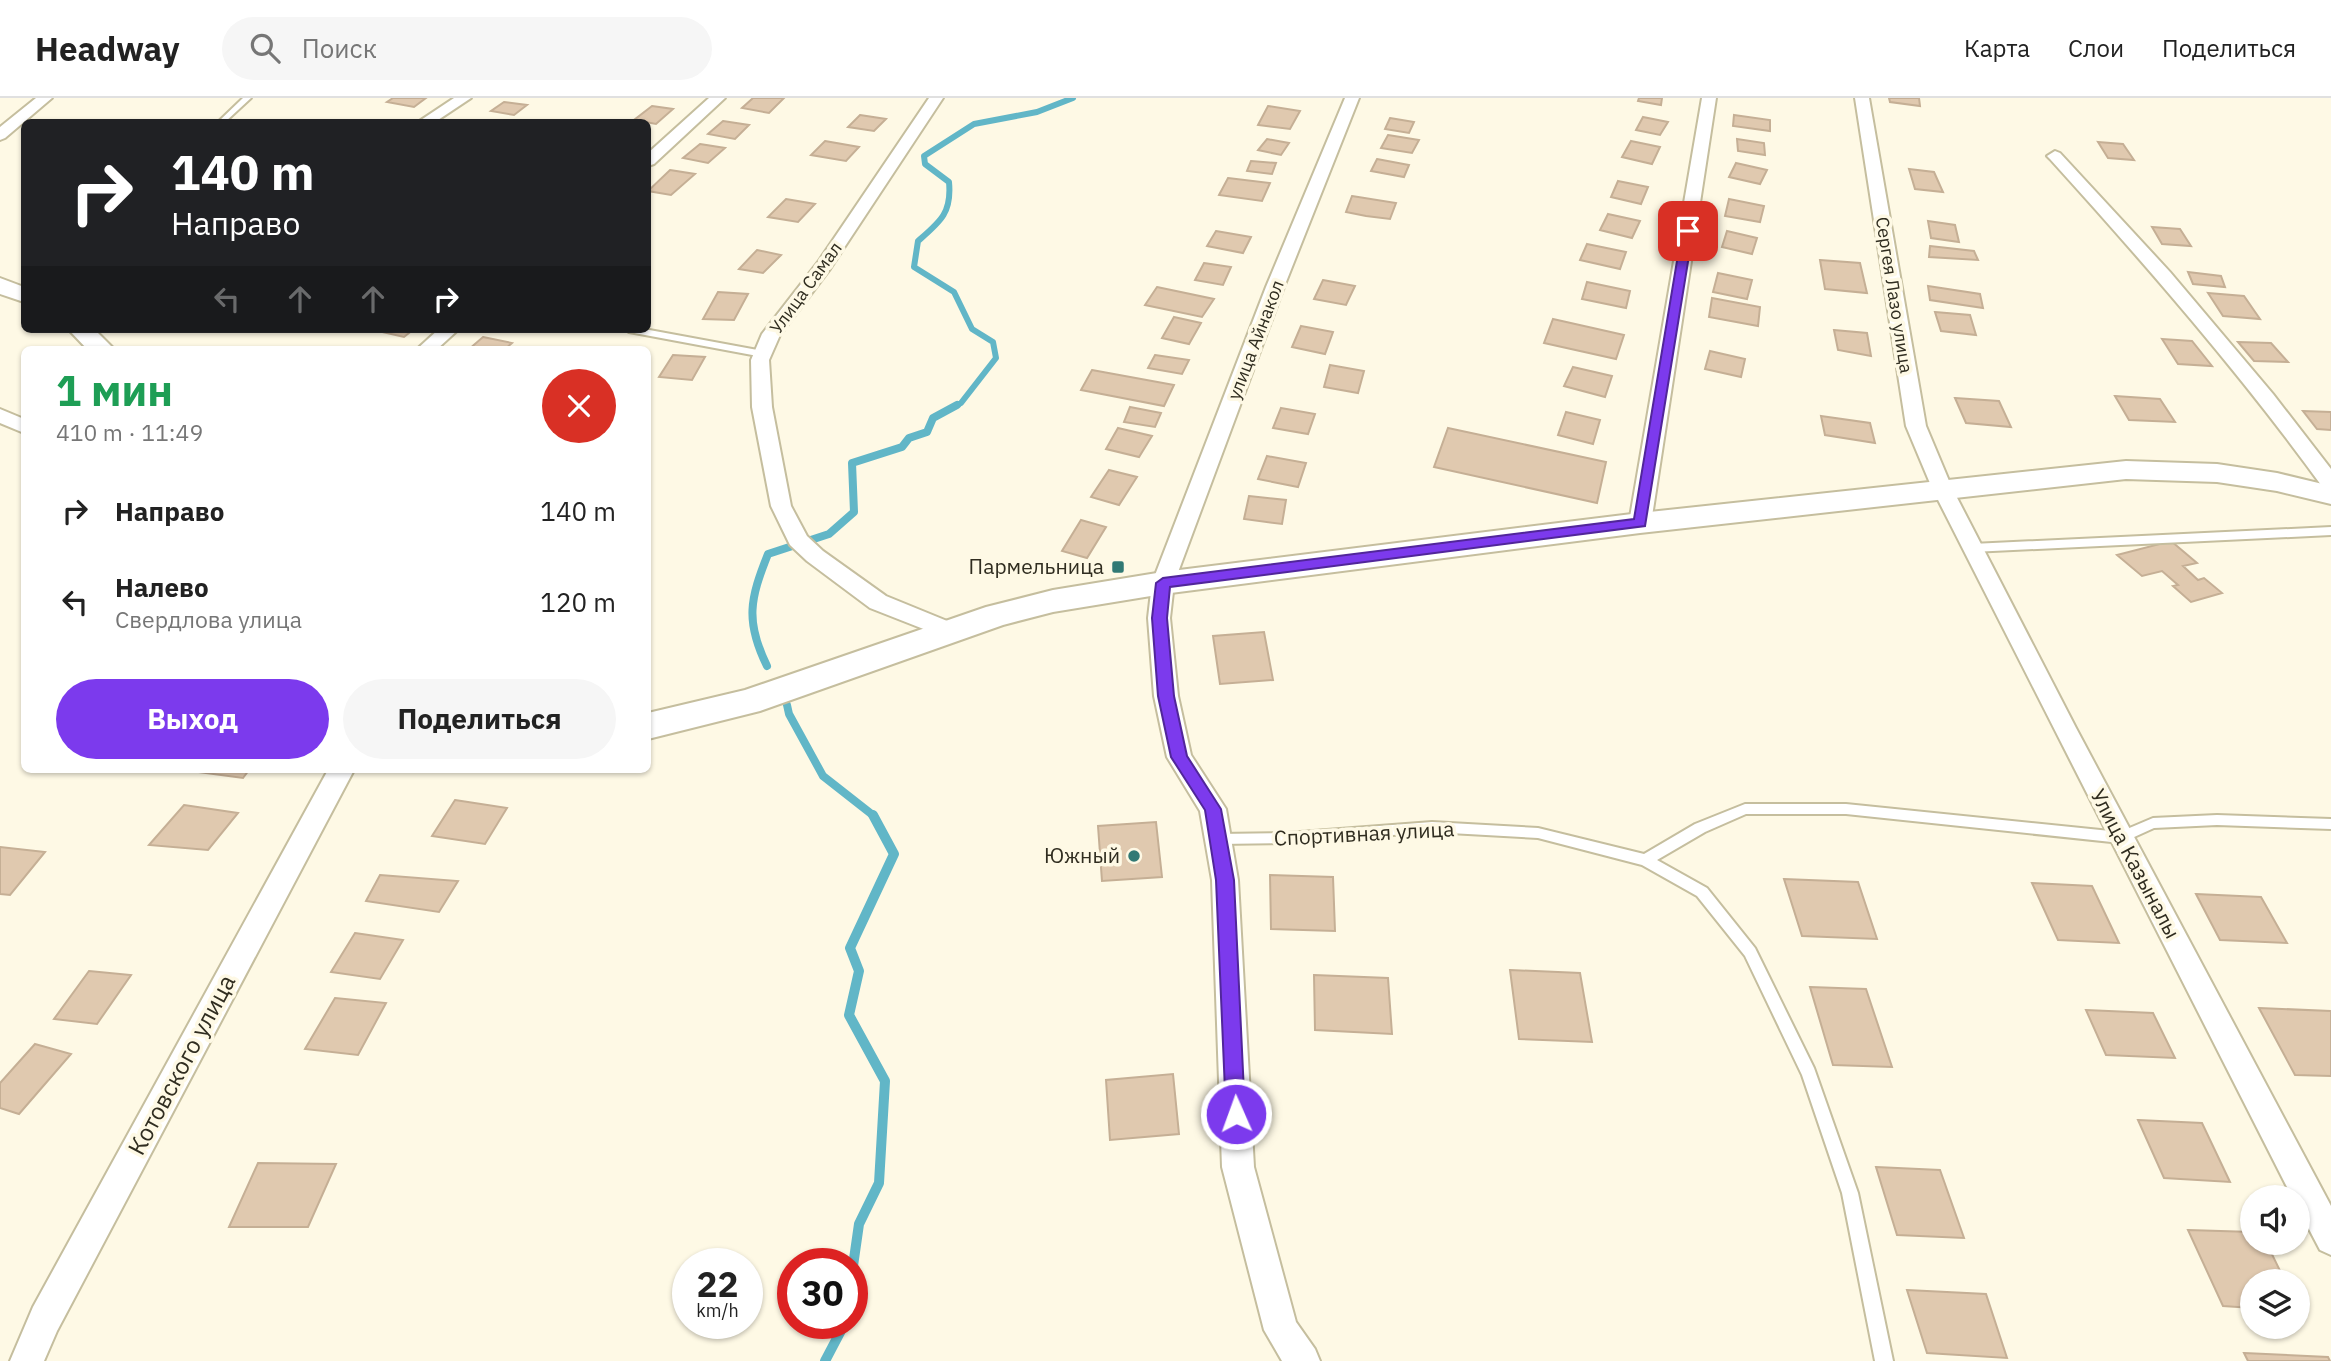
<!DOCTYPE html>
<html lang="ru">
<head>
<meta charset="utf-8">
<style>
  :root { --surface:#fff; --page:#f6f6f6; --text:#222; --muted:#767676; --line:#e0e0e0; --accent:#7c3aed }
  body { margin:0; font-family:"IBM Plex Sans",sans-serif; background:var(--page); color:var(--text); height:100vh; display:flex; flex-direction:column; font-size:26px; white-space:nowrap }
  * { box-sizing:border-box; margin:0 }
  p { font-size:23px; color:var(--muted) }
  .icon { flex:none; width:38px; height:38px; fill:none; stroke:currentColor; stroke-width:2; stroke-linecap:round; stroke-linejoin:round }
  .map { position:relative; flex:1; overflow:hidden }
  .sheet { position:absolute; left:21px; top:248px; width:630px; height:427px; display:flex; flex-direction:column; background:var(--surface); border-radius:10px; box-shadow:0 2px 5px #0004 }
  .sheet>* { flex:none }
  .banner { position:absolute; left:21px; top:21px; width:630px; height:214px; border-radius:10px; box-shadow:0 2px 5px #0004; background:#202124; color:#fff; overflow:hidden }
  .buttons { position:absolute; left:2240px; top:1087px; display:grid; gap:14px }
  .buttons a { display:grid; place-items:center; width:70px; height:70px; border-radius:50%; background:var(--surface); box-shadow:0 2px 5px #0004; font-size:35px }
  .speed { position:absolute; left:672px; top:1150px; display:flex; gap:14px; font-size:35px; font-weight:700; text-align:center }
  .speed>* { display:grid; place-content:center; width:91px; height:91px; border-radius:50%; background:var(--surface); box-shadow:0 2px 5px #0004; line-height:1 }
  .speed small { font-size:18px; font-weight:400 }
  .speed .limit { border:10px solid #d22; background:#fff; color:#111 }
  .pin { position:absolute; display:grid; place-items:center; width:60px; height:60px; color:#fff; margin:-30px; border-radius:14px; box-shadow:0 4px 10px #0006 }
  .me { position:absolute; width:77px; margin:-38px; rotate:358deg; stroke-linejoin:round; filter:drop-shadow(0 0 5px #0008) }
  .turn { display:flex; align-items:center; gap:24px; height:147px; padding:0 35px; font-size:32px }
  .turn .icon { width:91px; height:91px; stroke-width:2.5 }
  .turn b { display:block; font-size:49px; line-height:60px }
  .lanes { display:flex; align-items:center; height:66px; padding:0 35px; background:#0003; justify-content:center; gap:35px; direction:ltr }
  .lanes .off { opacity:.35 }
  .round { display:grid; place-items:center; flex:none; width:74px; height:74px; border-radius:37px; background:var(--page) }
  .overview { display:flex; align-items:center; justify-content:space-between; height:119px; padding:0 35px }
  h1 { font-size:42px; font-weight:700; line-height:52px; color:#1e9e55 }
  .button { display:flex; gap:14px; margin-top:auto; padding:14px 35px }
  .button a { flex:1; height:80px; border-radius:42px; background:var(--accent); color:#fff; font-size:28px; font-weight:700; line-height:80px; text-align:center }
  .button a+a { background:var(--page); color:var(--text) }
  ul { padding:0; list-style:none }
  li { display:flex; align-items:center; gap:21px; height:91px; padding:0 35px }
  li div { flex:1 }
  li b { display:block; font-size:26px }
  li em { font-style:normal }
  header { display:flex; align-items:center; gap:42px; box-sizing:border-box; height:98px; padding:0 35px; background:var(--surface); border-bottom:2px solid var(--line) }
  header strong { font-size:33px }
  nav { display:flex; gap:38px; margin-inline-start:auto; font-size:24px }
  .search { width:490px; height:63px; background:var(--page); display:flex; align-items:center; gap:18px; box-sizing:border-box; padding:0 24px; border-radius:38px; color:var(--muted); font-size:26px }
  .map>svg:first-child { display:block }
</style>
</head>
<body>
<header>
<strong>Headway</strong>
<div class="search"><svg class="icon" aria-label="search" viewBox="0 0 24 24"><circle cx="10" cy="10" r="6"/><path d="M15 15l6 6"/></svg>Поиск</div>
<nav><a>Карта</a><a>Слои</a><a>Поделиться</a></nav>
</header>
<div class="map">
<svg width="2331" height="1263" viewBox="0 0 2331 1263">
  <rect width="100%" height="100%" fill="#fef9e5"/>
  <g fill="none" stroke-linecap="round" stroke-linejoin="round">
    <path stroke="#61b6c7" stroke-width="6" d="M954 309 961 305 996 260 993 244 972 231 954 194 914 169 918 143C940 124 952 115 949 84L925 66 924 58 974 26 1037 14 1073 0"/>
    <path stroke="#61b6c7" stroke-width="8" d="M767 568C745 523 750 501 768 456L829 436 854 414 852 365 902 349 909 340 927 334 933 320 957 307
      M787 607 789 616 823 678 874 718"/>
    <path stroke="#61b6c7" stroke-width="10" d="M852 1175 859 1126 879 1085 885 983 849 917 859 873 850 850 894 756 873 717
      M825 1263 845 1225"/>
  </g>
  <path fill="#e0c9af" stroke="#c5af95" stroke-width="2" d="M393 0H426L414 9 387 4Z
    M753 0H784L769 15 742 10Z
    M1639 0H1662L1661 7 1638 3Z
    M1889 0H1919L1920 8 1890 4Z
    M504 4 527 7 514 17 491 13Z
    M652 8 673 11 656 26 634 22Z
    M1268 8 1300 13 1290 31 1258 27Z
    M860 17 886 21 874 33 848 29Z
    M1734 17 1770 22V33L1733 28Z
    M1643 19 1668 24 1660 37 1636 32Z
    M1390 20 1414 24 1409 35 1385 31Z
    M723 23 749 27 735 41 708 36Z
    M1388 37 1419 42 1412 55 1381 50Z
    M1267 41 1289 45 1281 57 1258 52Z
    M1737 41 1764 45 1765 57 1738 53Z
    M825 43 859 49 846 63 811 57Z
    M1631 43 1660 49 1652 66 1622 59Z
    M2098 44 2123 46 2134 62 2108 60Z
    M700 46 725 50 708 65 683 60Z
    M1377 61 1409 67 1404 79 1371 73Z
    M1251 63 1276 65 1272 76 1247 73Z
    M1736 65 1767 72 1760 86 1729 79Z
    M1909 71 1934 74 1943 94 1915 91Z
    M670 72 695 76 671 97 648 93Z
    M1228 80 1270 85 1262 103 1219 97Z
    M1618 83 1648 89 1641 106 1611 99Z
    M1352 98 1396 105 1390 121 1366 118 1346 114Z
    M786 101 815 106 798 124 768 119Z
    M1729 101 1764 108 1760 124 1725 118Z
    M1608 116 1640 123 1632 140 1600 132Z
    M1928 123 1955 127 1959 144 1931 140Z
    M2152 129 2180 131 2191 148 2162 146Z
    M1216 133 1251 139 1243 155 1207 148Z
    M1727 133 1757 140 1752 156 1722 149Z
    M1587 146 1626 154 1620 171 1580 162Z
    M1930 148 1974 153 1978 162 1929 159Z
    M757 152 781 157 763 175 739 171Z
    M1820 162 1860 165 1867 195 1825 191Z
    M1204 165 1231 169 1223 187 1195 182Z
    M2188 174 2221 178 2225 189 2193 186Z
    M1718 175 1752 182 1747 201 1713 194Z
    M1323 182 1355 188 1346 207 1314 201Z
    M1587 184 1630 193 1626 210 1582 201Z
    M1928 188 1980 196 1983 210 1930 202Z
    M1157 189 1214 201 1202 219 1145 207Z
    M718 194 748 196 734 222 703 221Z
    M2208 195 2244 198 2260 221 2223 218Z
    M1712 200 1760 209 1758 228 1709 219Z
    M1935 214 1970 217 1976 237 1941 233Z
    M1174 219 1201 225 1189 246 1162 240Z
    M1553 221 1624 237 1616 261 1544 245Z
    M1301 228 1333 234 1325 256 1292 249Z
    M381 231H414L404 239 378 233Z
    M1834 232 1867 235 1871 258 1838 252Z
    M483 239 512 245 504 252H468Z
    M2162 241 2192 243 2212 268 2178 266Z
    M2238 244 2271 245 2288 264 2254 263Z
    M1710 253 1745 261 1741 279 1705 271Z
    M673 257 705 259 692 282 659 279Z
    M1155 257 1189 262 1182 276 1148 270Z
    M1330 267 1364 273 1358 295 1324 289Z
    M1573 269 1612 278 1605 299 1564 288Z
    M1092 272 1174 287 1164 308 1081 292Z
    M2115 298 2160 301 2175 324 2129 322Z
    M1955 300 1999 303 2011 329 1966 325Z
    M1130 309 1161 315 1155 329 1124 324Z
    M1281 310 1315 316 1308 336 1273 330Z
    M2303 313 2331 314V332L2317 331Z
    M1566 314 1600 322 1593 346 1558 337Z
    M1821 318 1870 325 1875 345 1825 337Z
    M1118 330 1152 338 1139 359 1106 351Z
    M1448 330 1606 364 1597 405 1434 369Z
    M1267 358 1306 365 1298 389 1258 381Z
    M1109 372 1137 379 1119 407 1091 399Z
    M1249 398 1286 402 1282 426 1244 421Z
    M1081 422 1106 429 1087 460 1062 453Z
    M2171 443 2197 465 2183 468 2198 482 2204 480 2222 495 2191 504 2173 488 2178 487 2162 473 2142 478 2117 457Z
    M1264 534 1273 582 1220 586 1213 538Z
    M199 672H249L243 680 198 674Z
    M455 702 507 710 485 746 432 738Z
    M184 707 238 715 208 752 149 747Z
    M1156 724 1162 779 1102 783 1098 728Z
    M0 749 45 754 10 797 0 796Z
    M380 777 458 783 439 814 366 803Z
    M1270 777 1333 779 1335 833 1271 831Z
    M1784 781 1858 784 1877 841 1802 838Z
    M2032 785 2092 788 2119 845 2058 842Z
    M2196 796 2261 799 2287 845 2220 842Z
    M355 835 403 842 380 881 331 874Z
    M1510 872 1580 875 1592 944 1519 941Z
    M89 873 131 877 97 926 54 921Z
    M1314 877 1388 880 1392 936 1315 932Z
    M1810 889 1866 891 1892 969 1833 967Z
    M335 900 386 905 358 957 305 951Z
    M2259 910 2331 913V978L2295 977Z
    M2086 912 2153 915 2175 960 2106 957Z
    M35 946 71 956 19 1016 0 1010V985Z
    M1173 976 1179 1036 1110 1042 1106 982Z
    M2138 1022 2202 1025 2230 1084 2164 1080Z
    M258 1065 336 1066 308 1129H229Z
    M1876 1069 1940 1072 1964 1140 1897 1137Z
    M2188 1132 2252 1134V1144H2266L2285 1183H2252V1210L2223 1208Z
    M1907 1192 1986 1196 2007 1260 1927 1255Z
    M2244 1255 2328 1259 2330 1263H2248Z"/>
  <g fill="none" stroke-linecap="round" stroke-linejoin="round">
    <defs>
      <path id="lane" d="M243 0H251L225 24H218Z
        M624 231H644L763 253 768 256 763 259 629 234Z
        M2331 429V437L1972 454 1967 450 1972 446Z
        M1745 706H1846L2120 734 2153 720 2217 717 2331 721V731L2217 727 2154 730 2121 745 1846 716H1746L1705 734 1657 762 1707 790 1755 850 1814 970 1858 1095 1893 1263H1875L1842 1095 1802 977 1745 858 1697 798 1642 767 1538 740 1432 734 1287 745 1218 746 1213 745 1211 741 1213 737 1218 736 1287 735 1432 724 1538 730 1644 756 1695 726Z"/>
      <path id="street" d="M36 0H52L5 40 0 42V29Z
        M454 0H471L435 24H418Z
        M709 0H725L654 66 648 68V55Z
        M929 0H943L830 171 780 237 769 262 772 309 791 408 807 438 823 453 886 498 957 527 960 533 957 539 949 541 870 510 807 463 790 447 771 408 752 309 751 262 762 236 818 164Z
        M1345 0H1359L1284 189 1174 485 1170 520 1178 598 1191 657 1226 711 1238 782 1254 1069 1296 1224 1315 1251 1320 1263H1282L1264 1232 1222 1069 1212 782 1200 713 1167 659 1154 598 1148 520 1152 485 1266 189Z
        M1702 0H1716L1651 425 1648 430H1632L1629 425Z
        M1855 0H1869L1926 328 1952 390 2076 630 2331 1108V1157L2320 1152 2298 1110V1099H2292L1932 390 1906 328Z
        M2055 53 2060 55 2170 174 2273 296 2331 371V393L2324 391C2240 275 2146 167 2050 61L2047 58Z
        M439 231H459L436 252H416Z
        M0 311 24 321V335L0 325Z
        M328 672H354L57 1233 44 1263H10L33 1209Z"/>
      <path id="secondary" d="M0 180 24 189V204L0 196Z
        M68 231H94L115 252H88Z
        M2126 363 2217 366 2277 375 2331 388V406L2277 393 2217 384 2126 381 1640 435 1163 496 1053 514 1003 527 760 613 648 641V615L745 592 986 509 1053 492 1163 474 1640 415Z"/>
    </defs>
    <use href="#lane" stroke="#c5be9e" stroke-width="4"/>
    <use href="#street" stroke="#c5be9e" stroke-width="4"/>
    <use href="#secondary" stroke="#c5be9e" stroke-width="4"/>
    <use href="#lane" fill="#fff" fill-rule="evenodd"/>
    <use href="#street" fill="#fff" fill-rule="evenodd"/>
    <use href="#secondary" fill="#fff" fill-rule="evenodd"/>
  </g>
  <path fill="#7c3aed" stroke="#51269a" stroke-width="2" d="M1688 130 1693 133 1645 428 1170 489 1167 520 1174 598 1187 658 1221 711 1234 782 1245 1016 1243 1022 1236 1025 1228 1022 1226 1016 1216 782 1205 712 1171 659 1158 598 1152 520 1156 485 1163 480 1634 421 1682 133Z"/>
  <g fill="#317974" stroke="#fef9e5" stroke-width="2.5">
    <rect x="1111" y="462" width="14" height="14" rx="3.5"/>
    <circle cx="1134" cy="758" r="7"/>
  </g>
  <g text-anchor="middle" stroke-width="7" stroke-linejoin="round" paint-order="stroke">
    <g font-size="18" fill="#302d20" stroke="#fef9e5">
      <text transform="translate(806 190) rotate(-54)" y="6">Улица Самал</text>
      <text transform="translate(1894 197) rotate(81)" y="6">Сергея Лазо улица</text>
      <text transform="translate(1256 242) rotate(-69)" y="6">улица Айнакол</text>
    </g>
    <g font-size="21" fill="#302d20" stroke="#fef9e5" text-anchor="end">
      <text x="1104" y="476">Пармельница</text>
      <text x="1120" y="765">Южный</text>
    </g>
    <g font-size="21" fill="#302d20" stroke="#fef9e5">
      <text transform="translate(1364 736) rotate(-3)" y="7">Спортивная улица</text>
      <text transform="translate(2135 766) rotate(62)" y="7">Улица Казыналы</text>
    </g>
    <g font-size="24" fill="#302d20" stroke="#fef9e5">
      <text transform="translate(182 967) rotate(-62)" y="8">Котовского улица</text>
    </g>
  </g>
</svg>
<div class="buttons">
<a><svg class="icon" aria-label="sound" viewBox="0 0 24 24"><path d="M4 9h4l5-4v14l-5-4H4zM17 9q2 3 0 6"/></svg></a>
<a><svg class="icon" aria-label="layers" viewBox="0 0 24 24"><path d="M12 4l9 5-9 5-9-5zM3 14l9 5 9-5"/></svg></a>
</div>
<div class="speed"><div>22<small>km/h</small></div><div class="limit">30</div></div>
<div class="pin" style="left:1688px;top:133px;background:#d93025"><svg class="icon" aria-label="arrive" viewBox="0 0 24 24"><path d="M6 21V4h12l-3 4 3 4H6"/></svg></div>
<svg class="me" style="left:1236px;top:1016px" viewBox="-20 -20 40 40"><circle r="17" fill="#7c3aed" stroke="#fff" stroke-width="3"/><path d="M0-11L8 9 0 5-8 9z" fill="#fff"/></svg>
<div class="banner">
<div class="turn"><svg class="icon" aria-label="right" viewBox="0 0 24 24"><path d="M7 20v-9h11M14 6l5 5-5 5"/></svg><div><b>140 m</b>Направо</div></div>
<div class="lanes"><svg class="icon off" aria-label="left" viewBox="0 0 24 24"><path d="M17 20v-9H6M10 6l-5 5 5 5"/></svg><svg class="icon off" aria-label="ahead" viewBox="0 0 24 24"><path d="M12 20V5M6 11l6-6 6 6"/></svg><svg class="icon off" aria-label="ahead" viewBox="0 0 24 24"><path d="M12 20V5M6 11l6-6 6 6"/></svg><svg class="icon" aria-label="right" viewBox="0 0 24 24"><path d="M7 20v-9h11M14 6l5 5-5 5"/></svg></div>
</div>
<section class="sheet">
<div class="overview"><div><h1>1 мин</h1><p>410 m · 11:49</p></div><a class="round" style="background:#d93025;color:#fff"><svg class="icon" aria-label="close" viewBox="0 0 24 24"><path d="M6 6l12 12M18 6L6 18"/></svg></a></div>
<ul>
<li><svg class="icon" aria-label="right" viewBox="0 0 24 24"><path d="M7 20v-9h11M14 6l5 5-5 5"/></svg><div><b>Направо</b></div><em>140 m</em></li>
<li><svg class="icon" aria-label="left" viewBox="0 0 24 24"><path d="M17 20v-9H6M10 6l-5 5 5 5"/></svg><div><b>Налево</b><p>Свердлова улица</p></div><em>120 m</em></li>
</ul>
<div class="button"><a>Выход</a><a>Поделиться</a></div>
</section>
</div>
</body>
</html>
